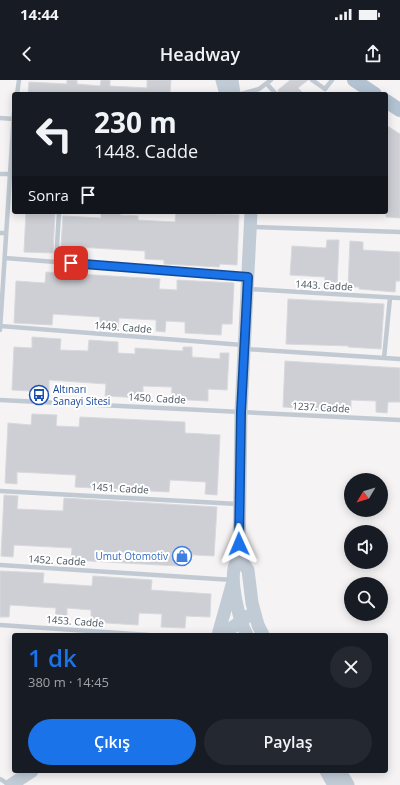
<!DOCTYPE html>
<html lang="tr">
<head>
<meta charset="utf-8">
<style>
  :root { --surface:#171b24; --page:#242831; --text:#f1f3f6; --muted:#9ea1a6; --accent:#1a73e8 }
  body { margin:0; font-family:"Open Sans",sans-serif; background:var(--page); color:var(--text); height:100vh; display:flex; flex-direction:column; font-size:15px; white-space:nowrap }
  * { box-sizing:border-box; margin:0 }
  p { font-size:13px; color:var(--muted) }
  .icon { flex:none; width:22px; height:22px; fill:none; stroke:currentColor; stroke-width:2; stroke-linecap:round; stroke-linejoin:round }
  .map { position:relative; flex:1; overflow:hidden }
  .sheet { position:absolute; left:12px; top:553px; width:376px; height:140px; display:flex; flex-direction:column; background:var(--surface); border-radius:4px; box-shadow:0 2px 10px #0003 }
  .sheet>* { flex:none }
  .banner { position:absolute; left:12px; top:12px; width:376px; height:122px; border-radius:4px; box-shadow:0 2px 10px #0003; background:#171b24; color:var(--text); overflow:hidden }
  .needle { width:26px; rotate:232deg }
  .controls { position:absolute; left:344px; top:393px; display:grid; gap:8px }
  .controls a { display:grid; place-items:center; width:44px; height:44px; border-radius:50%; background:var(--surface); box-shadow:0 2px 10px #0003; font-size:20px }
  .pin { position:absolute; display:grid; place-items:center; width:34px; height:34px; color:#fff; margin:-17px; border-radius:8px; box-shadow:0 2px 6px #0006 }
  .me { position:absolute; width:44px; margin:-22px; rotate:359deg; stroke-linejoin:round; filter:drop-shadow(0 0 3px #0008) }
  .turn { display:flex; align-items:center; gap:14px; height:84px; padding:0 16px; font-size:18px }
  .turn .icon { width:52px; height:52px; stroke-width:2.5 }
  .turn b { display:block; font-size:28px; line-height:34px }
  .then { display:flex; align-items:center; height:38px; padding:0 16px; background:#0003; gap:8px; font-size:15px }
  .round { display:grid; place-items:center; flex:none; width:42px; height:42px; border-radius:21px; background:var(--page) }
  .headline { display:flex; align-items:center; justify-content:space-between; height:68px; padding:0 16px }
  h1 { font-size:24px; font-weight:600; line-height:30px; color:var(--accent) }
  .primary-button { display:flex; gap:8px; margin-top:auto; padding:8px 16px }
  .primary-button a { flex:1; height:46px; border-radius:24px; background:var(--accent); color:#fff; font-size:16px; font-weight:600; line-height:46px; text-align:center }
  .primary-button a+a { background:var(--page); color:var(--text) }
  .status { display:flex; justify-content:space-between; align-items:center; height:28px; padding:0 20px; background:var(--surface); direction:ltr }
  .status svg { height:11px; fill:currentColor }
  header { display:flex; justify-content:space-between; align-items:center; height:52px; padding:0 16px; background:var(--surface); font-size:18px; font-weight:600 }
  .map>svg:first-child { display:block }
</style>
</head>
<body>
<div class="status"><b>14:44</b><svg viewBox="0 0 49 12"><path d="M0 12V9h3v3zM5 12V6h3v6zM10 12V3h3v9zM15 12V0h3v12zM26 1h20v11H26zM47 4h2v5h-2z"/></svg></div>
<header><svg class="icon" aria-label="back" viewBox="0 0 24 24"><path d="M15 5l-7 7 7 7"/></svg>Headway<svg class="icon" aria-label="share" viewBox="0 0 24 24"><path d="M12 15V3M7 8l5-5 5 5M5 13v7h14v-7"/></svg></header>
<div class="map">
<svg width="400" height="705" viewBox="0 0 400 705">
  <rect width="100%" height="100%" fill="#f5f3f3"/>
  <path fill="#cdcfd5" stroke="#d7d9de" d="M67 0H77V4L100 6 101 0H110V6L147 8V0H171L170 14H28L29 2 67 4Z
    M290 0H308L298 8 304 14H279L278 10Z
    M386 45 400 54V138L386 137Z
    M26 132H55L53 173 24 172Z
    M101 132H121L120 135 138 136V140L175 142 176 132 239 135 237 185 220 184 219 187 164 184V180L145 179V171L61 166 63 136 101 138Z
    M327 160H339L337 208H324L325 197 290 195 292 166 326 168Z
    M350 161 363 162V170L400 172V201H396L395 212 359 209V207H348Z
    M46 192 160 199 159 209 177 210V200L234 203 232 244H222L221 255 185 253V242L166 241 165 252 156 251V240L119 238 118 249 99 248 100 237 53 234 52 245 14 243 16 201 45 203Z
    M288 219 384 224 381 269 348 267 349 266 286 264Z
    M32 257 61 259 60 270 88 271 89 260 118 262V273L135 274V268L183 271V267H192V277L220 279V273H229L227 310 208 309V321L171 319 172 307 143 306V318L105 316 106 304 49 300V312L12 310 14 267 32 268Z
    M285 281 400 288V322H388L387 333 376 332V321L351 320V331L283 327Z
    M32 334 57 335 56 346 79 347 80 337 185 342V353L220 355 217 415 205 414 206 402 170 400 169 412 75 407 76 395 17 392V404L5 403 8 343 31 345Z
    M4 415 18 416 17 429 63 431 64 418 217 427 214 476 178 474V486L71 480 72 468 14 465 13 477 1 476Z
    M0 491 44 493 43 503 92 506 93 496 152 500 151 510 211 514 210 537 186 536 185 548 161 547 162 534 139 533 138 545 91 542V530L67 528V541L55 540 56 528 10 525 9 537H0Z"/>
  <g fill="none" stroke-linecap="round" stroke-linejoin="round">
    <path stroke="#c1cad2" stroke-width="4.5" d="M312 0 325 9 332 0
      M267 4 275 13
      M17 14 19 0
      M241 14 259 9 271 0
      M0 38 14 39
      M0 94H9
      M252 147 400 152
      M0 153H6
      M5 178 246 197
      M56 182 59 132
      M248 209 400 218
      M0 246 243 265
      M0 250 14 32
      M246 269 400 279
      M384 278 390 218
      M0 320 400 340
      M0 411 238 424
      M0 485 233 500
      M0 545 149 555
      M0 699 10 705"/>
    <path stroke="#c1cbd6" stroke-width="13" d="M222 0 226 14
      M232 0 234 14
      M239 478 248 490 252 523 258 545 263 555
      M218 555 232 505
      M222 555 248 536
      M247 555C239 541 231 505 234 489 234 485 237 481 239 478L241 332 251 132
      M326 691 334 705
      M340 691 348 705
      M11 705 32 691"/>
    <path stroke="#b3c2d1" stroke-width="14" d="M354 0 375 14
      M386 21 400 30"/>
  </g>
  <g fill="none" stroke-linecap="round" stroke-linejoin="round">
    <defs>
      <path id="route" d="M71 183 248 197 241 332 239 464"/>
    </defs>
    <use href="#route" stroke="#114b97" stroke-width="10"/>
    <use href="#route" stroke="#1a73e8" stroke-width="7"/>
  </g>
  <defs>
    <symbol id="bus-ring" viewBox="-11 -11 22 22"><circle r="9.5" fill="#fff" stroke="#1a4fb4" stroke-width="1.5"/><path d="M-5-6H5V4H4V6H2V4H-2V6H-4V4H-5ZM-3.5-4V0h7V-4ZM-3.5 1.2v1.5H-2V1.2ZM2 1.2v1.5H3.5V1.2Z" fill="#1a4fb4"/></symbol>
    <symbol id="shop-ring" viewBox="-11 -11 22 22"><circle r="9.5" fill="#fff" stroke="#3f7fe0" stroke-width="1.5"/><path d="M-5-2.5h2.3a2.7 3.5 0 0 1 5.4 0H5L5.5 6h-11ZM-1.5-2.5h3a1.5 2.3 0 0 0-3 0Z" fill="#3f7fe0"/></symbol>
  </defs>
  <g fill-rule="evenodd">
    <use href="#bus-ring" x="28" y="304" width="22" height="22"/>
    <use href="#shop-ring" x="171" y="465" width="22" height="22"/>
  </g>
  <g text-anchor="middle" stroke-width="4" stroke-linejoin="round" paint-order="stroke">
    <g font-size="10" fill="#4a5661" stroke="#fff">
      <text transform="translate(324 205) rotate(3)" y="4">1443. Cadde</text>
      <text transform="translate(123 247) rotate(4)" y="4">1449. Cadde</text>
      <text transform="translate(157 318) rotate(3)" y="4">1450. Cadde</text>
      <text transform="translate(321 327) rotate(3)" y="4">1237. Cadde</text>
      <text transform="translate(120 408) rotate(3)" y="4">1451. Cadde</text>
      <text transform="translate(57 480) rotate(3)" y="4">1452. Cadde</text>
      <text transform="translate(75 541) rotate(4)" y="4">1453. Cadde</text>
    </g>
    <g font-size="10" fill="#164399" stroke="#fff" text-anchor="start">
      <text x="53" y="313">Altınarı<tspan x="53" dy="12">Sanayi Sitesi</tspan></text>
    </g>
    <g font-size="10" fill="#366cbe" stroke="#fff" text-anchor="end">
      <text x="168" y="480">Umut Otomotiv</text>
    </g>
  </g>
</svg>
<div class="controls">
<a><svg class="needle" viewBox="-14 -14 28 28"><path d="M0-13l5 13h-10z" fill="#e53935"/><path d="M0 13l5-13h-10z" fill="#9ea1a6"/></svg></a>
<a><svg class="icon" aria-label="sound" viewBox="0 0 24 24"><path d="M4 9h4l5-4v14l-5-4H4zM17 9q2 3 0 6"/></svg></a>
<a><svg class="icon" aria-label="search" viewBox="0 0 24 24"><circle cx="10" cy="10" r="6"/><path d="M15 15l6 6"/></svg></a>
</div>
<div class="pin" style="left:71px;top:183px;background:#d93025"><svg class="icon" aria-label="arrive" viewBox="0 0 24 24"><path d="M6 21V4h12l-3 4 3 4H6"/></svg></div>
<svg class="me" style="left:239px;top:464px" viewBox="-20 -20 40 40"><path d="M0-17L14 15 0 8-14 15z" fill="#1a73e8" stroke="#fff" stroke-width="4"/></svg>
<div class="banner">
<div class="turn"><svg class="icon" aria-label="left" viewBox="0 0 24 24"><path d="M17 20v-9H6M10 6l-5 5 5 5"/></svg><div><b>230 m</b>1448. Cadde</div></div>
<div class="then">Sonra<svg class="icon" aria-label="arrive" viewBox="0 0 24 24"><path d="M6 21V4h12l-3 4 3 4H6"/></svg></div>
</div>
<section class="sheet">
<div class="headline"><div><h1>1 dk</h1><p>380 m · 14:45</p></div><a class="round"><svg class="icon" aria-label="close" viewBox="0 0 24 24"><path d="M6 6l12 12M18 6L6 18"/></svg></a></div>
<div class="primary-button"><a>Çıkış</a><a>Paylaş</a></div>
</section>
</div>
</body>
</html>
